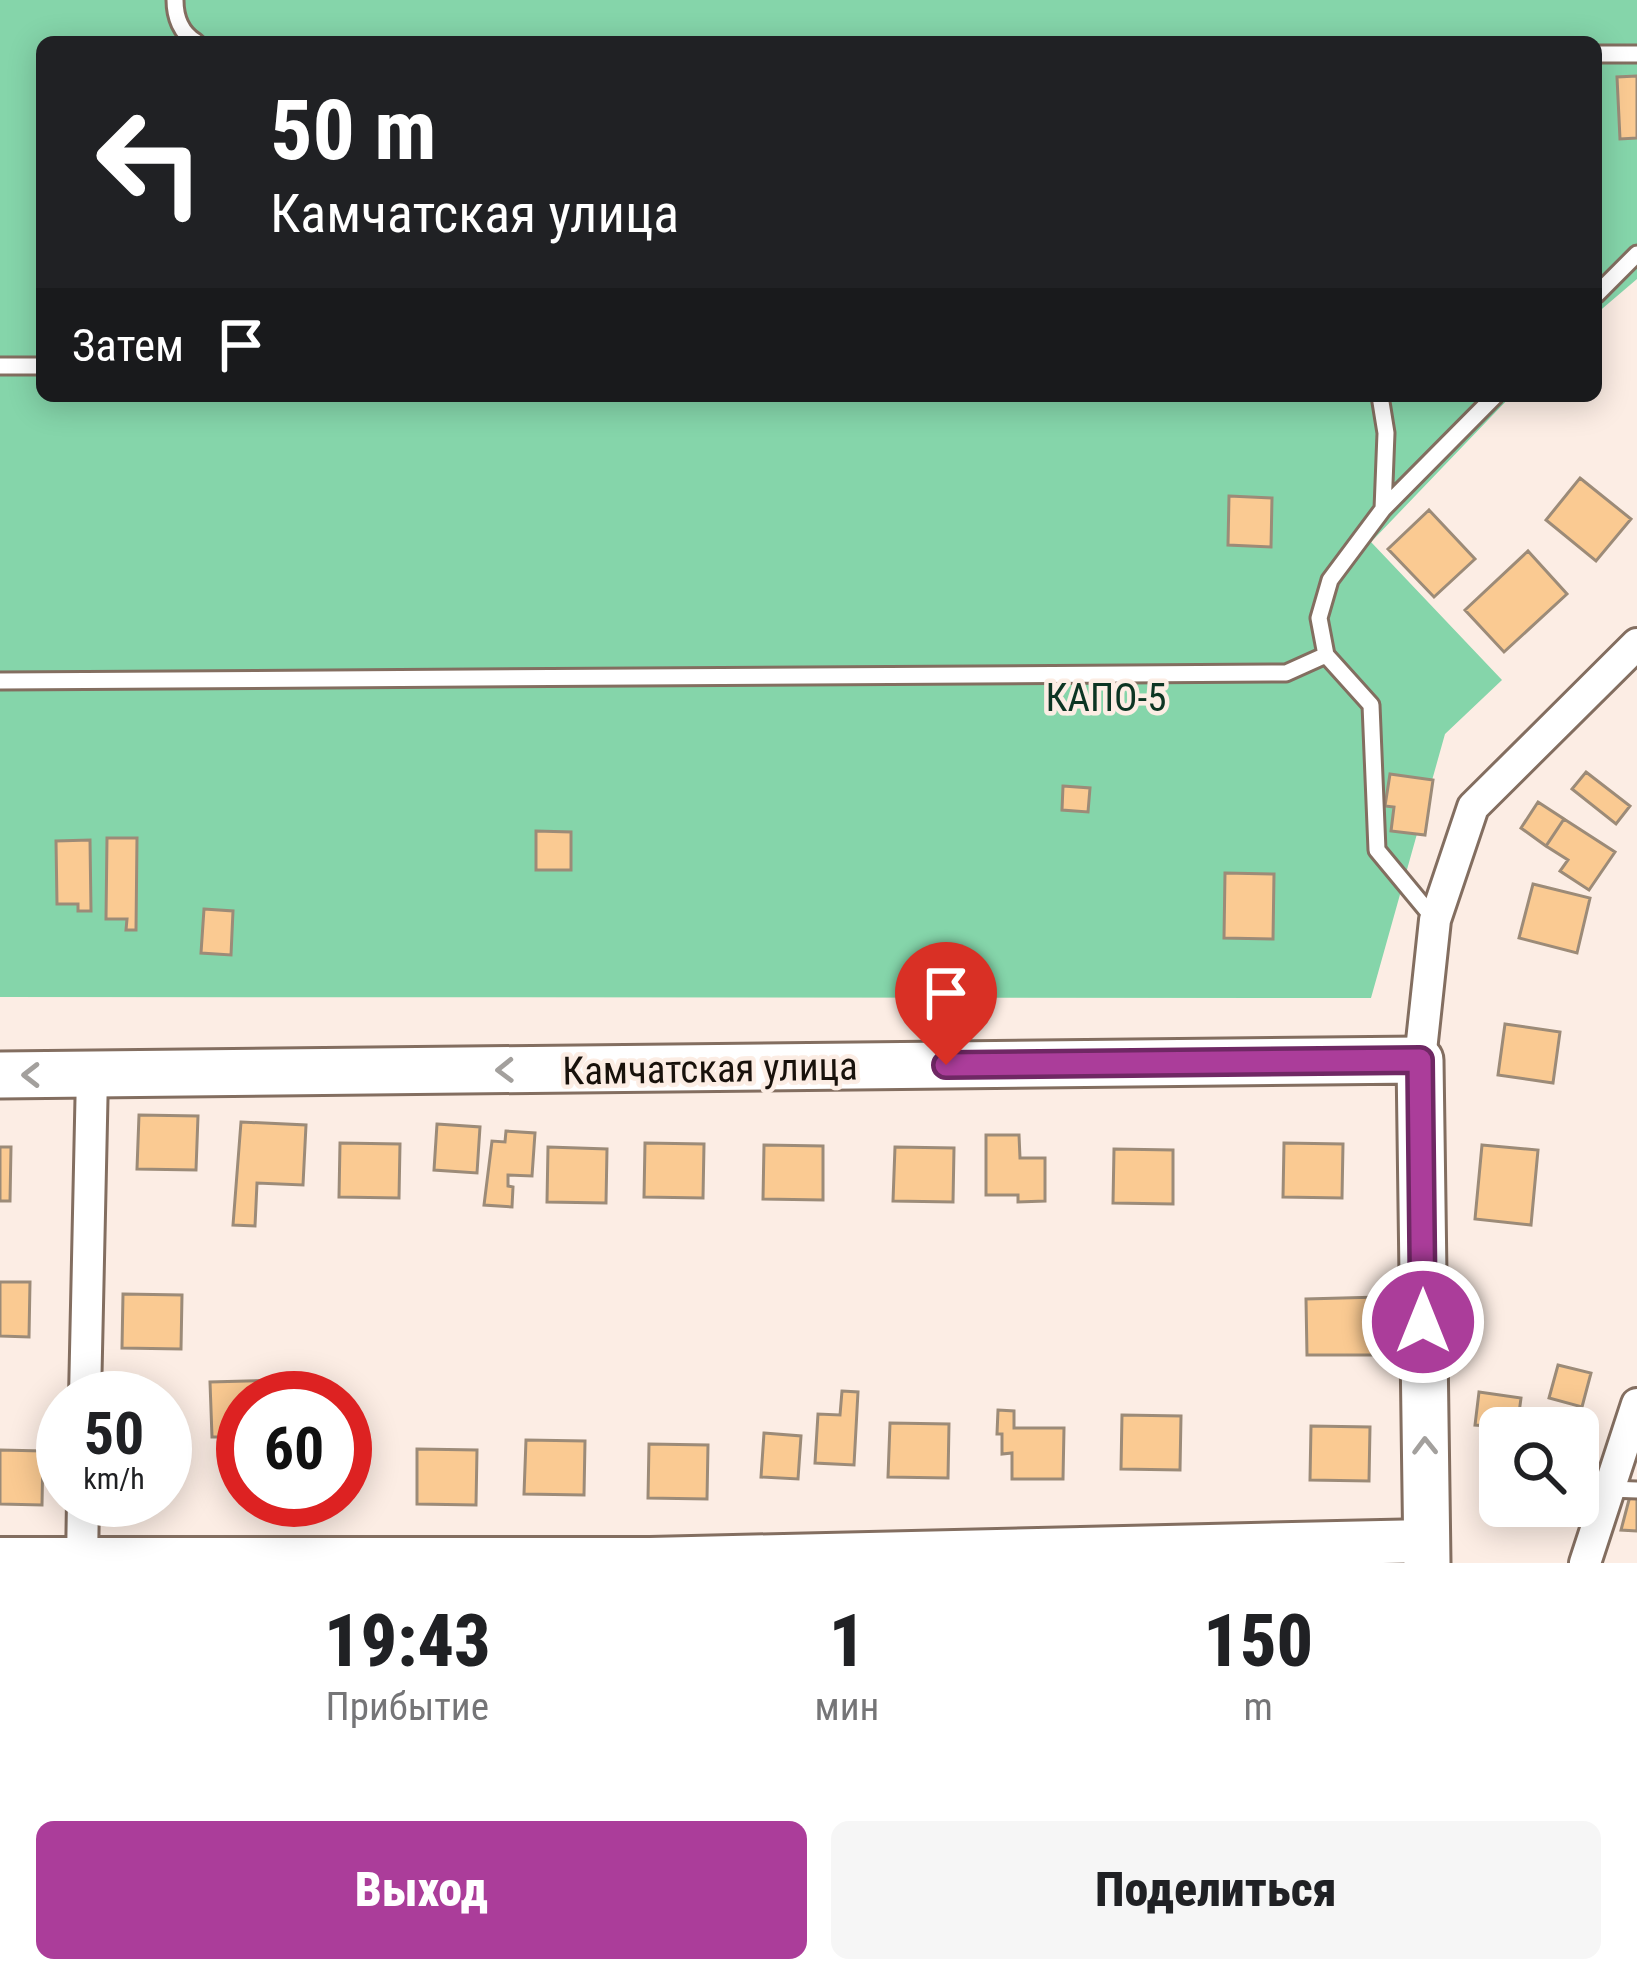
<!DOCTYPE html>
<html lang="ru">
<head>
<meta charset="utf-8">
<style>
  :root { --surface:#fff; --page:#f6f6f6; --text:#202124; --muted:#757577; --accent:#ab3d9a }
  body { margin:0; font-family:"Roboto Condensed",sans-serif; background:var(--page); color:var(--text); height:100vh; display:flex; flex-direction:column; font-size:45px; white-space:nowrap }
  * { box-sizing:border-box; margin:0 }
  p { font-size:39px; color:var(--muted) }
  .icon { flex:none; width:66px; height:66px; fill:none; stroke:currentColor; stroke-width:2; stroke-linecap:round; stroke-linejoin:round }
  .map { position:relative; height:1563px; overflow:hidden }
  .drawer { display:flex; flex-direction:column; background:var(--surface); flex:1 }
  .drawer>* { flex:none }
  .hud { position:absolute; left:36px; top:36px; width:1566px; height:366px; border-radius:18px; box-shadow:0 6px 30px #0003; background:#202124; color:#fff; overflow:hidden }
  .tools { position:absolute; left:1479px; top:1407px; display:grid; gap:24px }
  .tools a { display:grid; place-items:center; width:120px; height:120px; border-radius:18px; background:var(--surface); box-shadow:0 6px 30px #0003; font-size:60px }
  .speed { position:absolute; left:36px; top:1371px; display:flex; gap:24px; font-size:60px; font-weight:700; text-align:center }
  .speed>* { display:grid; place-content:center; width:156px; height:156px; border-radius:50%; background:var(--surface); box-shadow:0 6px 30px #0003; line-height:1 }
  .speed small { font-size:30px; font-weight:400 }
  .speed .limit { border:18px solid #d22; background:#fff; color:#111 }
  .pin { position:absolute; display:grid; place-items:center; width:102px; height:102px; color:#fff; margin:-123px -51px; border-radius:50% 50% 50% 0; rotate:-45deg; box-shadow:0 0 12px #0007 }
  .pin .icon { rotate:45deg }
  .me { position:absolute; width:132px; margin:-66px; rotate:0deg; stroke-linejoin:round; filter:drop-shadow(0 0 9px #0008) }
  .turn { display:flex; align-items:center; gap:42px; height:252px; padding:0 36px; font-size:54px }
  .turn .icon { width:156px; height:156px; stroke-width:2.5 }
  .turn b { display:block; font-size:84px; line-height:102px }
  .then { display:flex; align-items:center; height:114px; padding:0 36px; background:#0003; gap:24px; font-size:45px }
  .eta { display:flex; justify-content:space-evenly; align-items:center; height:204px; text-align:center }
  .eta b { font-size:72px; font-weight:800; line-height:84px }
  .action { display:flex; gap:24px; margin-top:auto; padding:24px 36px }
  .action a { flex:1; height:138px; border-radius:18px; background:var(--accent); color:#fff; font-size:48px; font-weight:800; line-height:138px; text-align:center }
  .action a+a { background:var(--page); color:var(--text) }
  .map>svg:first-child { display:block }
</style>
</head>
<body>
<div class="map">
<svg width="1637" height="1563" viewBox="0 0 1637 1563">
  <rect width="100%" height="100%" fill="#fcede4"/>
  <path fill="#85d5aa" d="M0 0H1637V279L1596 314V42H42V396H1511L1371 542 1502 680 1445 734 1371 998 0 997Z"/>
  <path fill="#faca92" stroke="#9c8b78" stroke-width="3" d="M1637 76V138L1620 139 1617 77Z
    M1580 478 1631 519 1596 561 1546 520Z
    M1229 496 1272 498 1271 547 1228 545Z
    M1429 510 1475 559 1434 597 1388 549Z
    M1528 551 1567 594 1504 652 1465 610Z
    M1586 772 1630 806 1616 824 1572 789Z
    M1390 774 1433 780 1425 835 1391 831 1394 807 1385 806Z
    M1063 786 1090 788 1088 812 1062 810Z
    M1538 802 1564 819 1546 846 1521 828Z
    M1564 819 1615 852 1589 890 1560 871 1568 860 1546 846Z
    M536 831 571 832V870H536Z
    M107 838H137L136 930H126L127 919H106Z
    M90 840 91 911H78V904H57L56 841Z
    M1225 873 1274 874 1273 939 1224 938Z
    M1533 884 1590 898 1577 953 1519 938Z
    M204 909 233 911 231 955 201 953Z
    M1505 1024 1560 1032 1553 1083 1498 1075Z
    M139 1115 198 1116 196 1170 137 1169Z
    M241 1122 306 1125 303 1185 257 1183 255 1226 233 1225Z
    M437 1124 480 1127 477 1173 434 1170Z
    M506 1131 535 1133 532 1176 508 1175V1186L513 1187 512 1207 484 1205 492 1141 505 1142Z
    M986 1135H1019L1020 1158H1045V1201L1018 1202V1195H986Z
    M340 1143 400 1144 399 1198 339 1197Z
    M645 1143 704 1144 703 1198 644 1197Z
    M1284 1143 1343 1144 1342 1198 1283 1197Z
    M764 1145 823 1146V1200L763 1199Z
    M1482 1145 1538 1150 1531 1225 1475 1219Z
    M0 1147H11L10 1201H0Z
    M548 1147 607 1149 606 1203 547 1202Z
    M895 1147 954 1148 953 1202 893 1201Z
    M1114 1149 1173 1150V1204L1113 1203Z
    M0 1282H30L29 1337 0 1336Z
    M123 1294 182 1295 181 1349 122 1348Z
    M1379 1297 1380 1355H1307L1306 1299Z
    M1558 1365 1591 1373 1582 1407 1549 1398Z
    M284 1380V1398H243L242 1487 241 1437H212L210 1382Z
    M842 1391 858 1392 854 1465 815 1463 818 1414 840 1415Z
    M1479 1392 1521 1398 1517 1428 1475 1425Z
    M998 1410 1014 1411V1428H1064L1063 1479H1012V1453L1002 1454V1434H997Z
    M1122 1415 1181 1416 1180 1470 1121 1469Z
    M890 1423 949 1424 948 1478 888 1477Z
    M1311 1426 1370 1427 1369 1481 1310 1480Z
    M764 1433 801 1436 798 1479 761 1477Z
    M345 1439H354L353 1494H345Z
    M526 1440 585 1441 584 1495 524 1494Z
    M649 1444 708 1445 707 1499 648 1498Z
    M417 1449 477 1450 476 1505 417 1504Z
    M0 1450 43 1451 42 1505 0 1504Z
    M1630 1496 1637 1497V1531L1621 1530Z"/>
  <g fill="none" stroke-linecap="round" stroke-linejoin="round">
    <defs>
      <path id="service" d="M175 0C175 17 181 33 196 42
        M1596 54H1637
        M1596 295 1637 254
        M0 366H42
        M1380 396 1386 433 1383 509
        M0 681 1286 673 1326 655
        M1435 920 1377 850 1371 705 1326 655 1319 618 1330 580 1383 509 1495 396
        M1609 1489 1637 1490"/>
      <path id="minor" d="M1420 1060 1435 920 1473 807 1637 644
        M85 1398 92 1075
        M82 1563 83 1500
        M1585 1563 1637 1404"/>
      <path id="secondary" d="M0 1559H650L1426 1541"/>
      <path id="primary" d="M0 1075 1420 1060 1427 1563"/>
    </defs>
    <use href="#service" stroke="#836e60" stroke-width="21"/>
    <use href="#minor" stroke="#836e60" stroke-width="36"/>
    <use href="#secondary" stroke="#836e60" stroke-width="48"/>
    <use href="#primary" stroke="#836e60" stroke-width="51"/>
    <use href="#service" stroke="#fff" stroke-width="15"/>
    <use href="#minor" stroke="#fff" stroke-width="30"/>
    <use href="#secondary" stroke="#fff" stroke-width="42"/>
    <use href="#primary" stroke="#fff" stroke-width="45"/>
  </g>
  <defs><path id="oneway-chevron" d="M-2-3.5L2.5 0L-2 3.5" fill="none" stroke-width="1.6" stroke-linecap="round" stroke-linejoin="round" transform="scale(3)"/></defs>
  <g stroke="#a3a09d">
    <use href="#oneway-chevron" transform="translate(505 1070) rotate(179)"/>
    <use href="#oneway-chevron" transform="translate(31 1075) rotate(180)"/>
    <use href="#oneway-chevron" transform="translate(1425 1446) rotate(-91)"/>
  </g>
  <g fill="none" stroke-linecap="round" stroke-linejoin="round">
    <defs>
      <path id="route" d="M946 1065 1420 1060 1423 1322"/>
    </defs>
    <use href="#route" stroke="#6f2864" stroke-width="30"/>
    <use href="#route" stroke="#ab3d9a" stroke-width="21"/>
  </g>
  <g text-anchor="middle" stroke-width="9" stroke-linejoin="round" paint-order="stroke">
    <g font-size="39" fill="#0c3523" stroke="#fcede4">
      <text x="1106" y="711">КАПО-5</text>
    </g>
    <g font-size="39" fill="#18110b" stroke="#fcede4">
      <text transform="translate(710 1068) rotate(-1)" y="14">Камчатская улица</text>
    </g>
  </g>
</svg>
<div class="tools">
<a><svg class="icon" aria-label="search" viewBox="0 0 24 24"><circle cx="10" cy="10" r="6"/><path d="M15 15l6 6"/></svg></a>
</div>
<div class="speed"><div>50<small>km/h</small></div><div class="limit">60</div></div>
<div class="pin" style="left:946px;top:1065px;background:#d93025"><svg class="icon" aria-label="arrive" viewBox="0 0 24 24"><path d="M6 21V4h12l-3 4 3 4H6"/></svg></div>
<svg class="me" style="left:1423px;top:1322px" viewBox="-20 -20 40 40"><circle r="17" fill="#ab3d9a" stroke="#fff" stroke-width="3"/><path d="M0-11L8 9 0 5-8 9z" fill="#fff"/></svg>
<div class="hud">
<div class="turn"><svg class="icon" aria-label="left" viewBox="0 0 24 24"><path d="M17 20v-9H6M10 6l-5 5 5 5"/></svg><div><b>50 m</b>Камчатская улица</div></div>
<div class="then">Затем<svg class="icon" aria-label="arrive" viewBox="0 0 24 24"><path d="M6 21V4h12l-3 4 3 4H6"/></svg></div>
</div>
</div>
<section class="drawer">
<div class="eta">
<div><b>19:43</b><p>Прибытие</p></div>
<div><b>1</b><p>мин</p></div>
<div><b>150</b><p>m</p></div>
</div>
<div class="action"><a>Выход</a><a>Поделиться</a></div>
</section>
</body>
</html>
